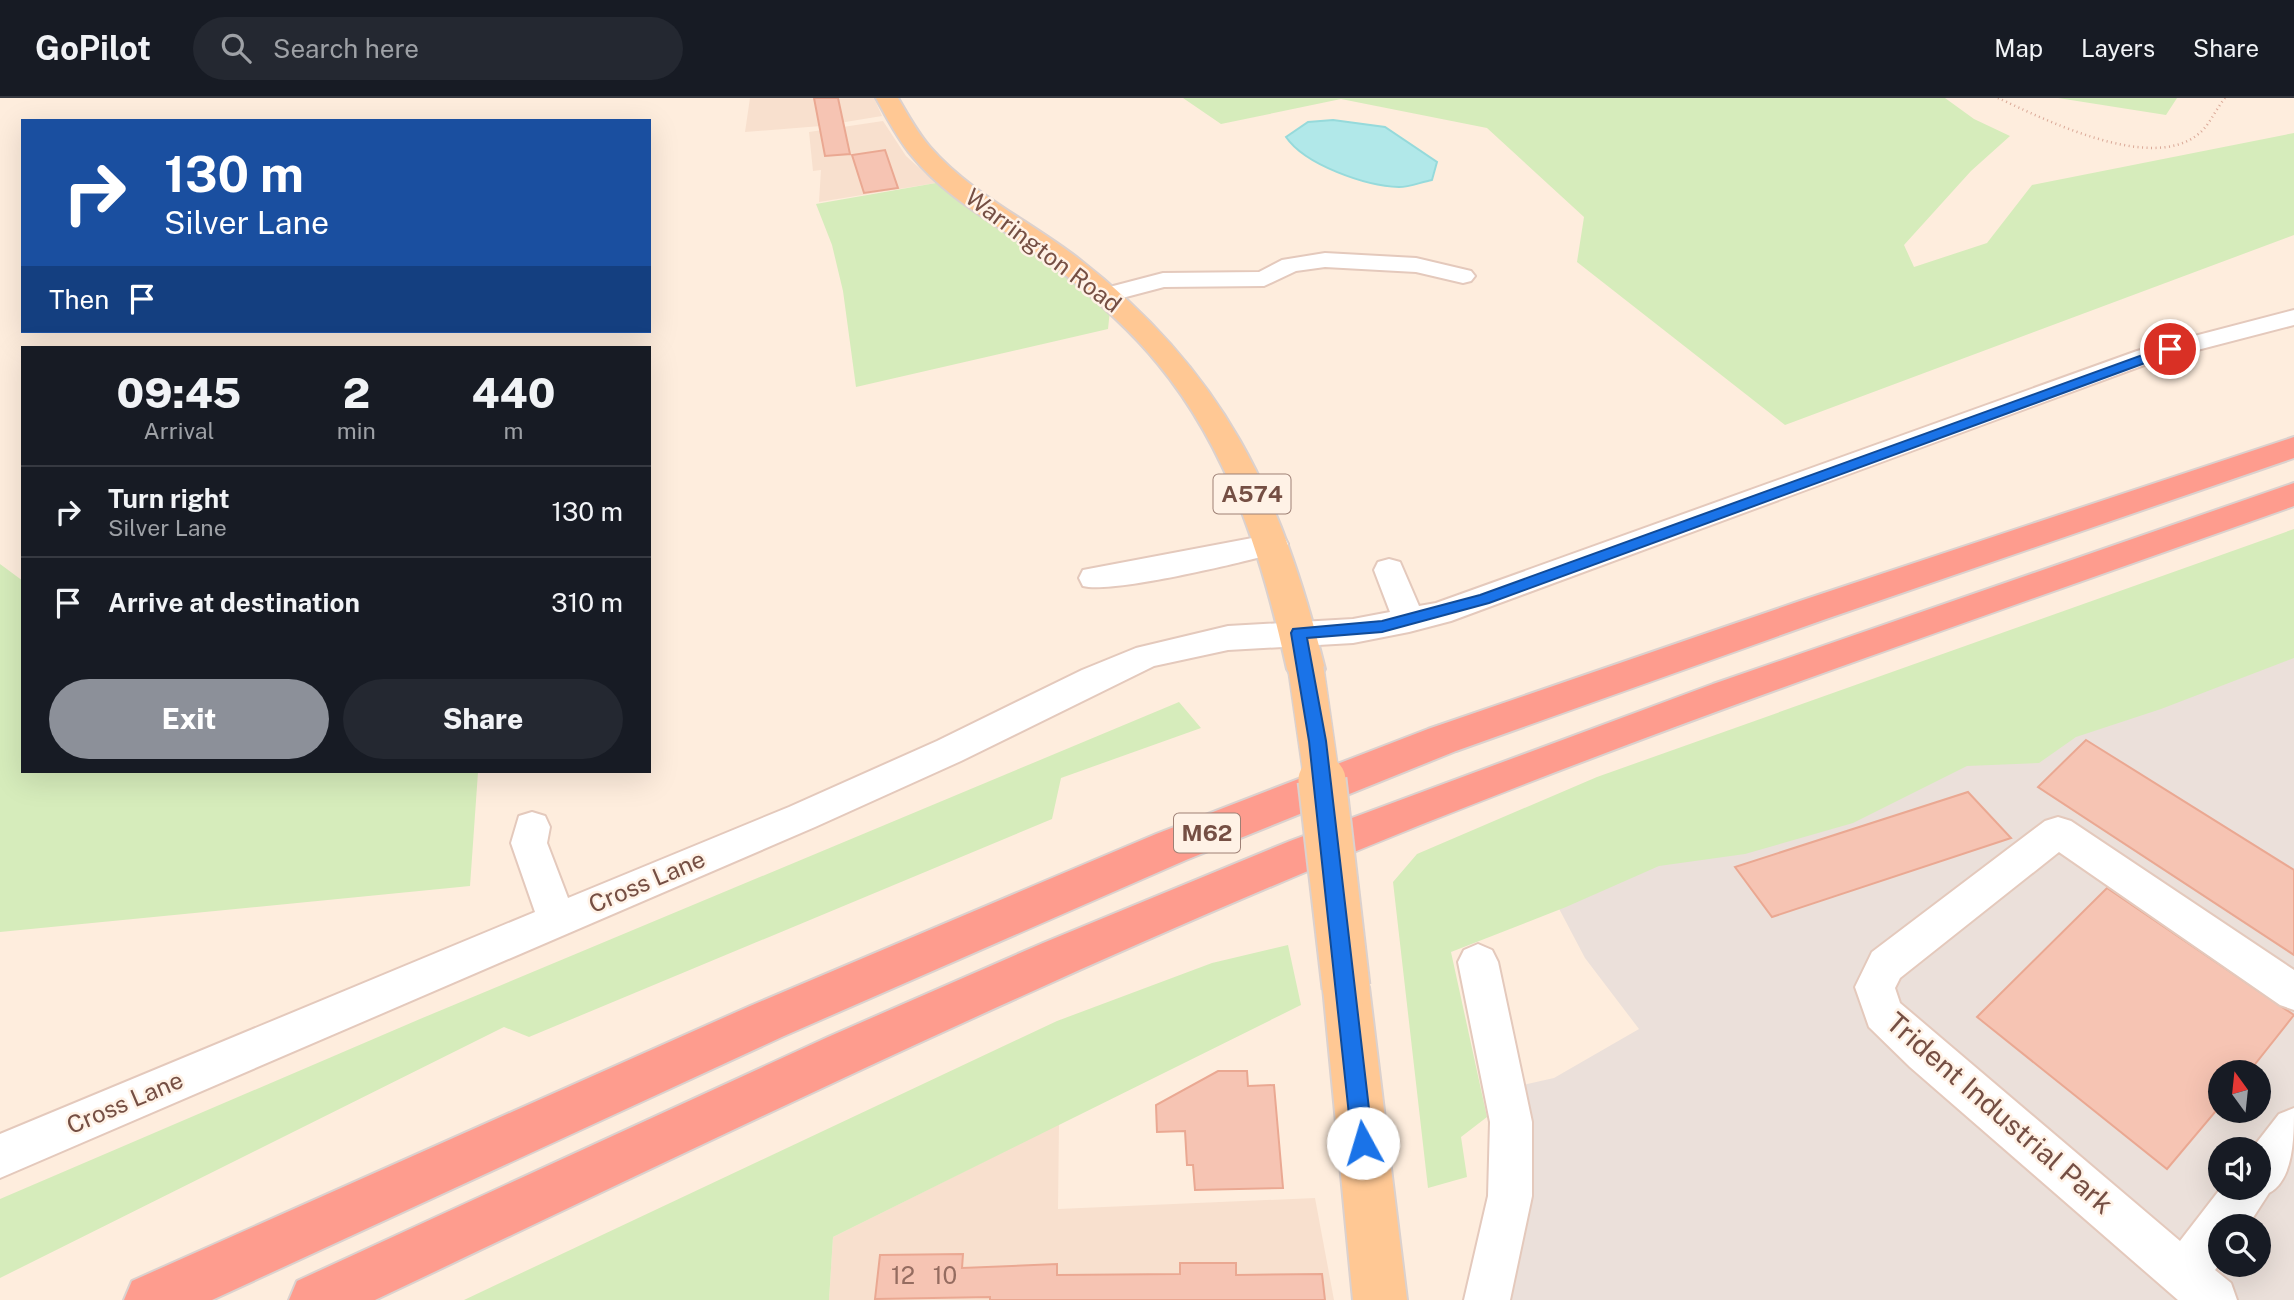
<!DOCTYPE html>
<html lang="en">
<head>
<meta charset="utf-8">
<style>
  :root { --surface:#171b24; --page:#242831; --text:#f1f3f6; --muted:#9ea1a6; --line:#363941; --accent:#8c9099 }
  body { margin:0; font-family:"Public Sans",sans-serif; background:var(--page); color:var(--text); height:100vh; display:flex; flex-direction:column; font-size:26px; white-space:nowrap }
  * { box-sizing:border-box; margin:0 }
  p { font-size:23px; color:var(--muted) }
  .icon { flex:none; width:38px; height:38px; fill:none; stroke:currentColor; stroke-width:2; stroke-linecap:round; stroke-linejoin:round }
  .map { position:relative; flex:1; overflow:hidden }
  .side { position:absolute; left:21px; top:248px; width:630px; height:427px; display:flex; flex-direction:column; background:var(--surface); border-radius:0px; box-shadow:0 7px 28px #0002 }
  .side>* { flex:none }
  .guide { position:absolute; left:21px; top:21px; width:630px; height:214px; border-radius:0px; box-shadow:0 7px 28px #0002; background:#1a4fa0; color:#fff; overflow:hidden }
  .needle { width:46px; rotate:345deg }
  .tools { position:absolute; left:2208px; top:962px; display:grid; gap:14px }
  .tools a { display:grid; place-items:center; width:63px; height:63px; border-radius:50%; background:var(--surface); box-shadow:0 7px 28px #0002; font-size:35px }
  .pin { position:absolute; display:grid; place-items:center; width:60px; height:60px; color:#fff; margin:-30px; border:4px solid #fff; border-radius:50%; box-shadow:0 2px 7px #0007 }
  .me { position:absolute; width:77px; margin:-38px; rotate:354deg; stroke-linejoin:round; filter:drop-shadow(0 0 5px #0008) }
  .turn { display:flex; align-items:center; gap:24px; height:147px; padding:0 28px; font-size:32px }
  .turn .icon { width:91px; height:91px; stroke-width:2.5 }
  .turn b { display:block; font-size:49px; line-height:60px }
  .then { display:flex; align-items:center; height:66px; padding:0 28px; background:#0003; gap:14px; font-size:26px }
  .eta { display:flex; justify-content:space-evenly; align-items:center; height:119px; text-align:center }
  .eta b { font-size:42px; font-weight:800; line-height:49px }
  .action { display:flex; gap:14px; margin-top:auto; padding:14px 28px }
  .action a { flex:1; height:80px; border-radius:42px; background:var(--accent); color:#fff; font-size:28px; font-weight:800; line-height:80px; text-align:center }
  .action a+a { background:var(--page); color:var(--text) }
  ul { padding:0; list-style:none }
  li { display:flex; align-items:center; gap:21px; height:91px; padding:0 28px; border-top:2px solid var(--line) }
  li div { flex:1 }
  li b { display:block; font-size:26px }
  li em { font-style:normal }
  header { display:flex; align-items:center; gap:42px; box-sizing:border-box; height:98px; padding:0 35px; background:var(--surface); border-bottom:2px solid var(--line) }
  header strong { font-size:33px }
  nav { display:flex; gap:38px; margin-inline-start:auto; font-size:24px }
  .search { width:490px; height:63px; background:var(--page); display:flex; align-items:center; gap:18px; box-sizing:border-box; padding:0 24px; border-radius:38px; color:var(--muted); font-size:26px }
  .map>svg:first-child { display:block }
</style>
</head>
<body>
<header>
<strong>GoPilot</strong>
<div class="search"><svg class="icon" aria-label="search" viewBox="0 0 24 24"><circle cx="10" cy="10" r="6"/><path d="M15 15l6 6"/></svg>Search here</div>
<nav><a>Map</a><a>Layers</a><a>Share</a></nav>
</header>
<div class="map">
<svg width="2294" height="1202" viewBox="0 0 2294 1202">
  <rect width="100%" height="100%" fill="#feeddd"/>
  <path fill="#f8e0ce" d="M750 0H874L882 18 821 28 745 34Z
    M883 23 906 58 936 85 819 104 821 72 813 73 809 34Z
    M1059 1026 1058 1111 1315 1100 1334 1202H829L833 1139Z"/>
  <path fill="#ebe0da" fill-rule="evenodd" d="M2294 523V1202H1504L1514 989 1554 980 1639 931 1585 860 1555 803ZM2221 975H2259V1013H2221ZM2221 1052H2259V1090H2221ZM2221 1129H2259V1167H2221Z"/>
  <path fill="#d6ecbb" d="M1183 0H1945L1974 21 2010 38 1971 73 1904 147 1914 169 1987 145 2032 87 2294 35V137L1785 327 1577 164 1584 119 1487 30 1341 1 1221 26Z
    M2058 0H2177L2166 17Z
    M936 85 1062 173 1110 212 1108 231 856 289 843 193 832 147 816 106Z
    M2294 431V560L2161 611 2076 639 2039 665 1967 668 1853 725 1745 756 1659 768 1566 809 1451 854 1487 1019 1461 1039 1467 1079 1428 1090 1393 784 1417 756 1597 679Z
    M0 466 23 483V674H478L470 788 0 834Z
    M1179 604 1201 630 1061 680 1052 721 529 939 504 929 0 1180V1101L420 921Z
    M1288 847 1301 907 833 1139 829 1202H464L1057 923 1212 865Z"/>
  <path fill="#b1e8e9" stroke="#96dadb" stroke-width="2" d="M1333 22 1385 29 1437 64 1432 82C1421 84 1410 89 1399 89 1366 88 1305 67 1286 39L1308 24Z"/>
  <path fill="#f6c4b3" stroke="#eaa892" stroke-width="2" d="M814 0H838L850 56 825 58Z
    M885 52 898 90 864 95 852 57Z
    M2086 642 2294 772V857L2038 689Z
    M1968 694 2011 740 1772 819 1735 769Z
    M2107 790 2294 917 2248 975H2221V1007L2167 1071 1977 919Z
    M1218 973H1247L1248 988 1274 987 1283 1090 1195 1092 1193 1067H1187L1185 1033 1157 1034 1156 1007Z
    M963 1156 962 1170 1057 1166V1177L1180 1176V1165H1236V1177L1322 1176 1325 1202H990V1199L875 1201 880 1157Z"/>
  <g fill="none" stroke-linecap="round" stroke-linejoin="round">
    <defs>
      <path id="minor" d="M1325 155 1416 160 1471 173 1475 178 1471 183 1463 185 1416 174 1325 169 1296 173 1264 188 1164 189 1107 204 1098 202 1095 197 1098 192 1163 175 1259 174 1282 162Z
        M2294 212V227L2155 263 1451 523 1409 534 1353 545 1228 552 1154 568 961 663 815 729 0 1080V1036L535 814 511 745 519 718 532 714 545 718 550 729 547 745 568 800 789 709 937 643 1082 572 1136 550 1228 528 1353 521 1390 514 1374 472 1378 464 1389 461 1400 464 1419 508 1436 505 2137 253Z
        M1273 436 1284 439 1288 446 1284 453C1248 463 1113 496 1083 488L1079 480 1083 472Z
        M2058 719 2071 723 2294 872V912L2280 907 2059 754 1900 880 1895 890 1900 905 2180 1143 2221 1090H2259V1052H2251L2279 1016 2294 1010C2294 1037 2294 1082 2269 1095L2247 1129H2221V1165L2215 1172 2231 1185 2237 1202H2178L1910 969 1869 929 1855 889 1872 854 2045 723Z
        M1478 846 1492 852 1498 864 1532 1024V1098L1510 1202H1464L1488 1098 1490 1024 1458 864 1464 852Z"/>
      <path id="major" d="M876 0H898C908 17 917 34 930 49 971 96 1030 123 1079 161 1224 274 1281 395 1325 571L1319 581 1306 585 1293 581 1287 571C1263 463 1230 353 1158 266 1128 229 1092 198 1054 168 1008 132 950 105 912 58 897 40 887 20 876 0Z
        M1346 868 1362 874 1369 889 1407 1202H1353L1323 889 1330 874Z"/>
      <path id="highway" d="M2294 339V360L1826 521 1456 653 1186 762 784 938 212 1202H124L132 1183 750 908 1156 736 1428 631 1800 503Z
        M2294 385V408C1966 525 1636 636 1315 770 997 903 687 1054 375 1202H289L297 1183 828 939 1043 845 1290 743 1713 586Z"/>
    </defs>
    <use href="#minor" stroke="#e4c9bc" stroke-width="4"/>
    <use href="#major" stroke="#dbd1ce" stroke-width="4"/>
    <use href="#highway" stroke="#dbd1ce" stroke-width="4"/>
    <path stroke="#daa897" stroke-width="2.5" stroke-dasharray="1 3.5" stroke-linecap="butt" d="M1998 0C2046 22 2147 73 2196 38 2209 29 2215 12 2225 0"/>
    <use href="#minor" fill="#fff" fill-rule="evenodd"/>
    <use href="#major" fill="#ffc894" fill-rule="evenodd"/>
    <use href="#highway" fill="#fe9c8e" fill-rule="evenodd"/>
    <defs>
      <path id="major-bridge-far1" d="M1306 571 1322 683"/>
      <path id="major-bridge" d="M1322 682 1346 889"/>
    </defs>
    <use href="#major-bridge-far1" stroke="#dbd1ce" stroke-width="38" stroke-linecap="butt"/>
    <use href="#major-bridge" stroke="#dbd1ce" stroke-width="51" stroke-linecap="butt"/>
    <use href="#major-bridge-far1" stroke="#ffc894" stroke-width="35"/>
    <use href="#major-bridge" stroke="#ffc894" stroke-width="47"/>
  </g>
  <path fill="#1a73e8" stroke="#114b97" stroke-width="2" d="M2170 247 2175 248V254L1489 505 1382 534 1307 540 1326 643 1373 1045 1370 1053 1363 1056 1355 1053 1352 1045 1309 643 1291 535 1293 531 1382 523 1480 497Z"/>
  <g text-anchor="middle" stroke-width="5" stroke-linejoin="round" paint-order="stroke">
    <g fill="#fff2e6" stroke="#9e8075" stroke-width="2">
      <rect x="1213.5" y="376.5" width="77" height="39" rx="5"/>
      <rect x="1174" y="715.5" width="66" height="39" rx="5"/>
    </g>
    <g font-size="23" font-weight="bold" fill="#754f44">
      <text x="1252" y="404">A574</text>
      <text x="1207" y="743">M62</text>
    </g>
    <g font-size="24" fill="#754f44" stroke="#fff2e6">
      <text transform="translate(1043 153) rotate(37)" y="8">Warrington Road</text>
      <text transform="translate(647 784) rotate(-23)" y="8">Cross Lane</text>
      <text transform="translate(125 1005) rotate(-23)" y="8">Cross Lane</text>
    </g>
    <g font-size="24" fill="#956c60">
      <text x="903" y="1186">12</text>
      <text x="945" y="1186">10</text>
    </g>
    <g font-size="28" fill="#754f44" stroke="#fff2e6">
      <text transform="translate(2000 1015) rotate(41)" y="10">Trident Industrial Park</text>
    </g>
  </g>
</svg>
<div class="tools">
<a><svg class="needle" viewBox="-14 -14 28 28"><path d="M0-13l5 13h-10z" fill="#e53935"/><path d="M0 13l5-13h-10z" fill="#9ea1a6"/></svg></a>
<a><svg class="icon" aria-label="sound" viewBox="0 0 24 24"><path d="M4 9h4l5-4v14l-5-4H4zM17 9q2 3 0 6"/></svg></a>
<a><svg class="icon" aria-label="search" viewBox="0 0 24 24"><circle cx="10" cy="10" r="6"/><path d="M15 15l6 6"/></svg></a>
</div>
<div class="pin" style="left:2170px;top:251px;background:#d93025"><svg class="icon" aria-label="arrive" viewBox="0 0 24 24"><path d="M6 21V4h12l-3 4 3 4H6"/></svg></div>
<svg class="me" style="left:1363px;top:1045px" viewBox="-20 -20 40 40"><circle r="19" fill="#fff"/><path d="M0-13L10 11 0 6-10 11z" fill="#1a73e8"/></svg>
<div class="guide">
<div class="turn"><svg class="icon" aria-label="right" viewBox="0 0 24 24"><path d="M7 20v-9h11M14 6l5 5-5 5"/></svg><div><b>130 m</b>Silver Lane</div></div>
<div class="then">Then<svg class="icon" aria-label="arrive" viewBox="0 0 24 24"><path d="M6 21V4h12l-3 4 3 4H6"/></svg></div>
</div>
<section class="side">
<div class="eta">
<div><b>09:45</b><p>Arrival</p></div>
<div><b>2</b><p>min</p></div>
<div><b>440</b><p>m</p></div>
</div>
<ul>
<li><svg class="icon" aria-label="right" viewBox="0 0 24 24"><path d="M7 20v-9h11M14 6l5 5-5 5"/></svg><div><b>Turn right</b><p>Silver Lane</p></div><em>130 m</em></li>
<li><svg class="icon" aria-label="arrive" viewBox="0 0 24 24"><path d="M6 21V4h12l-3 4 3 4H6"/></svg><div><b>Arrive at destination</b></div><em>310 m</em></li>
</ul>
<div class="action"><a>Exit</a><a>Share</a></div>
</section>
</div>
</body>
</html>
